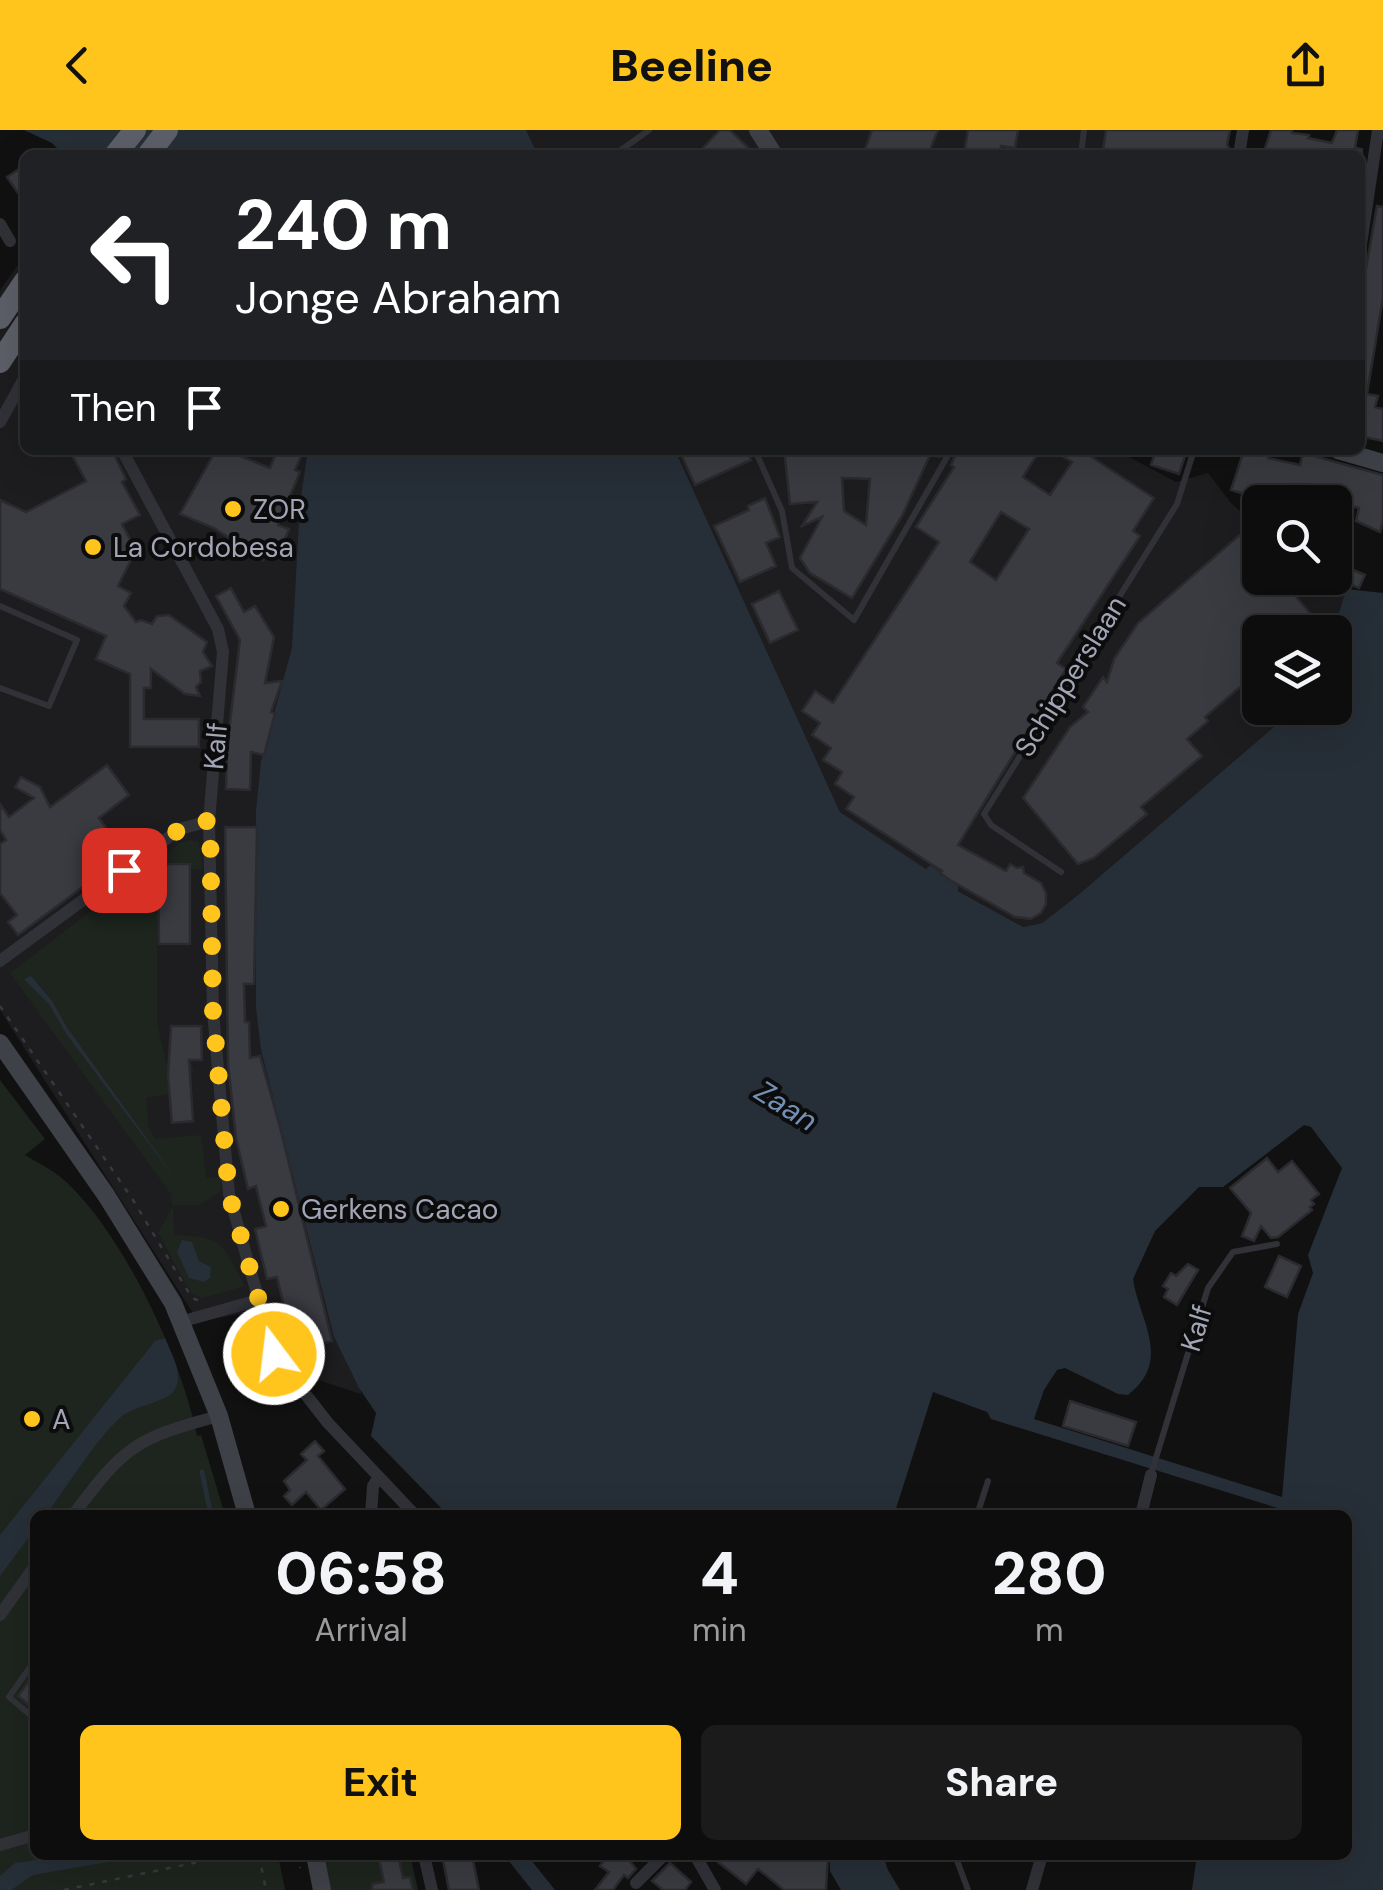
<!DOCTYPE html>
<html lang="en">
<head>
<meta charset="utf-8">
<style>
  :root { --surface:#0d0d0e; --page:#1b1b1c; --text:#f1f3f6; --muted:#9a9c9e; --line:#2d2d2e; --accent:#ffc51c }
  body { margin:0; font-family:"DM Sans",sans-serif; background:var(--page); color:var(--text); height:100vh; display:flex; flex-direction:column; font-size:38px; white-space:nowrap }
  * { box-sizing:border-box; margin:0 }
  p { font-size:32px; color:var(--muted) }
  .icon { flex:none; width:55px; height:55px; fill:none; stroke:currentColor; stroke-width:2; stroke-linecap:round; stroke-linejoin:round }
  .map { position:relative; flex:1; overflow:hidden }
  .sheet { position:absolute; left:30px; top:1380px; width:1322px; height:350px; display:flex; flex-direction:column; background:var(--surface); border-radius:15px; box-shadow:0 10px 40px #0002,0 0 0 2px var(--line) }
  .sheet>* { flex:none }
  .hud { position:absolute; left:20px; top:20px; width:1345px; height:305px; border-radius:15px; box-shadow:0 10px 40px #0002,0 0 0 2px var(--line); background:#202124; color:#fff; overflow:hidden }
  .buttons { position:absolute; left:1242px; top:355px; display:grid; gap:20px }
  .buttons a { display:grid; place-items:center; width:110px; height:110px; border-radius:15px; background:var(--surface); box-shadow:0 10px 40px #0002,0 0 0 2px var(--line); font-size:50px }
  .pin { position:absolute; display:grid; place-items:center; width:85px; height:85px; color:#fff; margin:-42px; border-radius:20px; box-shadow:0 5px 15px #0006 }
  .me { position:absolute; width:110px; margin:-55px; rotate:345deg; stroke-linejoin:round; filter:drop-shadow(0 0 8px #0008) }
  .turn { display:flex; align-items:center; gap:35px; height:210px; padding:0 50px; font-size:45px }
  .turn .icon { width:130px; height:130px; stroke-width:2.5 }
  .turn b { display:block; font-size:70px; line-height:85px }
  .then { display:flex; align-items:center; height:95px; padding:0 50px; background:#0003; gap:20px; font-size:38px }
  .eta { display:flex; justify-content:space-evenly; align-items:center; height:170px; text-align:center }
  .eta b { font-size:60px; font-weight:800; line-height:70px }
  .action { display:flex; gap:20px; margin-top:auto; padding:20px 50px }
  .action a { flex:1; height:115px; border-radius:15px; background:var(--accent); color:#111; font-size:40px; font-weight:800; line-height:115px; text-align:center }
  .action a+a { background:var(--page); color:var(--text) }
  header { display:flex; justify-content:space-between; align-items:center; height:130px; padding:0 50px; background:var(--accent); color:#111; font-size:45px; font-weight:800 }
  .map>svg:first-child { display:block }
</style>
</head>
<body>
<header><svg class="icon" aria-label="back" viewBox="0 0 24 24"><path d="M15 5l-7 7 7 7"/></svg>Beeline<svg class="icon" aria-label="share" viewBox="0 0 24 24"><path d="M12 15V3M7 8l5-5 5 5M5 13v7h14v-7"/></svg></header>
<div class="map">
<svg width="1383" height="1760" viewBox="0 0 1383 1760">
  <rect width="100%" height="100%" fill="#111112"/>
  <path fill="#1d1d1f" d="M526 0H1188L1184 25H538Z
    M25 125V320H350L310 535 361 1264 294 1242 253 1182 198 1191 0 880V160Z
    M675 320H1116L1176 352 1208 343 1232 374 1260 399V448H1322L1346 459 1333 502H1260V578H1296L1078 765 1042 793 1023 797 957 760 930 735 927 740 840 682Z"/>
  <path fill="#1d251e" d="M191 710 199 712 203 739H157V893L166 932 192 934 194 943 169 946 170 964 146 968 148 997 156 1009 201 1005 206 1048 223 1046 220 1062 199 1075H172L171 1064 10 843 180 713Z
    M0 950 45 1009 25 1025C38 1033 53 1040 64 1050 123 1103 182 1229 197 1306L201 1305 225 1385H35V1725H278L285 1760H0Z
    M173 1076 174 1105C225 1106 222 1114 245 1156L202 1168 192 1164 158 1103Z
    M323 1725H410L418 1760H330Z"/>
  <path fill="#262e37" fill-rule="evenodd" d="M24 0H526L538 25H64L52 13Z
    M308 320H675L840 682 926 739 930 735 958 753V761L1023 797 1042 793 1078 765 1296 578H1335L1333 502 1346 459 1383 463V1760H1192L1197 1725H1348V1385H1285L1284 1380 991 1289 987 1282 933 1262 894 1385H448L371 1306 376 1283 359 1258 334 1207 261 920 256 878V681L261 631 292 518 300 373ZM1304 995 1311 997 1342 1038 1308 1125 1313 1143 1298 1184 1282 1367 1034 1289 1044 1260 1057 1240 1065 1238 1118 1264 1128 1265C1173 1230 1139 1190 1133 1149L1155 1101 1199 1057H1223Z
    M31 846 52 871 68 899 180 1055 67 905 49 874 24 849Z
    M182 1110 192 1112 199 1131 211 1137 210 1148 204 1152 189 1148 177 1122Z
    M165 1208C171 1224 184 1243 175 1259 168 1273 137 1274 121 1287 96 1309 67 1357 46 1385H35V1399L0 1446V1405L155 1211Z
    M71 1725H149L33 1745 11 1760H0V1746L15 1733Z
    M504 1725H527L555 1760H532Z
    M830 1725H883L888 1740 900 1760H841L830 1741Z"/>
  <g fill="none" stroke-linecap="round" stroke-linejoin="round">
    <path stroke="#262e37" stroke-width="5" d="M202 1342 211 1385"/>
  </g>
  <path fill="#3a3b41" stroke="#2b2a2f" stroke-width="2.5" fill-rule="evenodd" d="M720 0H730L756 25H696Z
    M872 0H938L928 25H863Z
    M968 0H1018L1015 18 1001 16 999 25H964Z
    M1106 0H1230L1227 15 1230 19 1226 25 1188 21 1187 25H1133L1103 20Z
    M1271 0H1292V3L1309 5 1308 8 1332 13 1337 0H1358L1355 18 1362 19V25H1310L1288 21 1287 25H1263Z
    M25 35V73L7 47Z
    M1377 76 1383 77V167L1367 264 1378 266 1375 277 1383 279V311L1360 306V173Z
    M69 320H112L126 349 122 352 140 385 122 394 138 425 132 428 118 456 131 463 124 476 136 492 141 490 152 494 157 486 169 485 207 512 203 522 212 536 200 541 201 552 196 557 200 566 185 564 151 539V558H144V589H199V617H130V544L96 529 106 506 0 459V370L26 382 86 351Z
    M216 320H225L270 338 277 320H304L295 340 300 342 278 395 289 399 280 422 268 417 263 430 214 398 180 384Z
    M679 320H747L751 330 695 355Z
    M784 320H943L939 327 931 323 902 386 852 468 810 443 800 428 822 387 802 396 817 372 790 374ZM842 348 870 349 866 395 844 381Z
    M958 320H1040L1023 347 1050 365 1072 332 1052 320H1081L1154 368 1133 401 1140 406 1057 533 1066 539 958 715 1006 741 1010 734 1017 738 1023 737 1024 743 1041 753 1046 763V774L1041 783 1031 789 1015 787 950 750 940 743 942 741 846 679 854 667 835 654 842 642 823 630 831 618 812 605 820 593 802 581 815 561 833 573 939 412 916 397 954 337 951 335ZM1001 382 1029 399 996 450 970 432Z
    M1156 320H1187L1179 344 1151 335Z
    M1244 320H1271L1268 328 1300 335 1303 323 1383 345V390L1380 402 1356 391 1359 378 1345 374 1321 368 1320 372H1290L1292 364 1262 357 1258 368 1231 360Z
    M765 368 780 407 766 413 776 436 740 452 714 396 749 380 748 376Z
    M1242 403 1260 425V448H1280L1317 491 1304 502H1260V540L1205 587 1208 591 1187 609 1202 626 1141 677 1147 684 1094 728 1078 734 1023 668 1070 597 1088 582 1083 577 1103 547 1107 552 1114 529 1138 493Z
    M1335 432 1365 445 1359 458 1335 448Z
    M231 458 244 482 255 476 274 507 265 553 282 551 271 582 275 583 264 625 251 622 250 660 226 659 227 617 240 510 216 466Z
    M779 461 798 500 770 513 752 474Z
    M107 635 129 665 99 688 126 725 18 805 8 792 17 785 0 763V714L6 710 0 700V674L9 687 34 668 15 657 21 647 40 657 50 677Z
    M225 697H257L254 854H244L245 892H249L250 928 260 926 280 997 332 1211 294 1220 277 1147 267 1149 255 1099 266 1096 256 1056 248 1059 236 1008 228 933Z
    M158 734H190V814H159Z
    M171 896H201L202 930H189L193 991 172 993 168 946Z
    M1267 1028 1278 1042 1292 1031 1319 1064 1311 1070 1314 1074 1310 1077 1312 1080 1278 1107 1271 1108 1261 1096 1254 1111 1242 1106 1251 1083 1230 1058Z
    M1279 1126 1301 1136 1287 1167 1265 1157Z
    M1188 1134 1198 1140 1177 1175 1164 1167 1168 1159 1163 1156 1171 1143 1176 1146Z
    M1070 1271 1136 1292 1128 1316 1063 1296Z
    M315 1311 324 1321 318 1326 345 1359 321 1380 306 1362 292 1375 284 1366 290 1360 284 1351 307 1330 301 1324Z
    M35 1542V1580L18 1566Z
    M378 1725H398L403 1748 410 1747 413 1760H372V1754L384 1752Z
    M442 1725H472L479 1760H449Z
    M608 1725H625L636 1739 628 1748 624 1745 613 1760H595L609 1742 600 1736Z
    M709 1725H828L826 1760H784L758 1739 746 1754Z
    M670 1733 691 1752 685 1760H663L652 1751Z"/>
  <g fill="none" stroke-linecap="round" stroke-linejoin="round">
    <path stroke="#37393f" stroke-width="2.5" stroke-dasharray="5 8" stroke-linecap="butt" d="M0 876 133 1070 192 1168 200 1171
      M259 1725 266 1760
      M295 1725 300 1738
      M64 1760 232 1725"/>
    <path stroke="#313238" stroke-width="6" d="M614 25 649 0
      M1081 25 1084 0
      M755 320 782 381 792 438 854 490 951 320
      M0 476 77 510 49 576 0 558
      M1061 742 991 695 984 684 1177 374 1194 320
      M1151 1344 1208 1158 1233 1122 1277 1114
      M977 1385 988 1351
      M35 1530 9 1567 35 1589
      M955 1725 968 1760"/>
    <path stroke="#313238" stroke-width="12" d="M1239 25 1243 0
      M0 94 10 111
      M1360 121 1378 0
      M0 292 25 247
      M122 320 218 499 223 522 209 691 213 882 229 1064 274 1224 328 1293 415 1385
      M0 831 180 699 209 691
      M180 1192 259 1170
      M73 1385C124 1317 135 1308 219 1286
      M371 1385 373 1356 379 1347
      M1141 1385 1151 1345
      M0 1485 35 1436
      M0 1715 35 1705
      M424 1725 432 1760
      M695 1725 715 1760
      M636 1753 664 1725
      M1032 1760 1042 1725"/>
    <path stroke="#3f4148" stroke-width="18" d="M758 0 774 25
      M1338 320 1383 333
      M0 913 106 1065 173 1173 219 1286 247 1385
      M315 1725 322 1760"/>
    <path stroke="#5d5f69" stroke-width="22" d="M115 25 135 0
      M148 25 167 0
      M0 188 25 151
      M0 232 25 194"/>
  </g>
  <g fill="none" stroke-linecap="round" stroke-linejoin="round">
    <path stroke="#ffc51c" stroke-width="18" stroke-dasharray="0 32.4" d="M124 740 180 699 210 690 213 882 229 1064 274 1224"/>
  </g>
  <g fill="#ffc51c" stroke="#0c0c0d" stroke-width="4">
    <circle cx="233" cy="379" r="10"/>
    <circle cx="93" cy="417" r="10"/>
    <circle cx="281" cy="1079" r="10"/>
    <circle cx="32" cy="1289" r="10"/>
  </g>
  <g text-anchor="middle" stroke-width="8" stroke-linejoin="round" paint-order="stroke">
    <g font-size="28" fill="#a1a5b5" stroke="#0c0c0d" text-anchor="start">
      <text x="253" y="389">ZOR</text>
      <text x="113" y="427">La Cordobesa</text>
      <text x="301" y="1089">Gerkens Cacao</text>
      <text x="52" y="1299">A</text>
    </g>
    <g font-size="28" fill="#a1a5b5" stroke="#0c0c0d">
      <text transform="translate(1070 546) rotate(-58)" y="10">Schipperslaan</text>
      <text transform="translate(215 616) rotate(-85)" y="10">Kalf</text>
      <text transform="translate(1196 1198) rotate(-73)" y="10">Kalf</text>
    </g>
    <g font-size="30" font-style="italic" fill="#7390b4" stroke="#0c0c0d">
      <text transform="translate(786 976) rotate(32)" y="10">Zaan</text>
    </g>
  </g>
</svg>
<div class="buttons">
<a><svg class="icon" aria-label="search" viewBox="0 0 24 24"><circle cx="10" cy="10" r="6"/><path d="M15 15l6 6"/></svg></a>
<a><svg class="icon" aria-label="layers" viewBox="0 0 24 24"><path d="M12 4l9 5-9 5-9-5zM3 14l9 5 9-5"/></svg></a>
</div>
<div class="pin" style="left:124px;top:740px;background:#d93025"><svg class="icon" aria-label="arrive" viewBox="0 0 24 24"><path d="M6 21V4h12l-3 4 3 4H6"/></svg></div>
<svg class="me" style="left:274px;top:1224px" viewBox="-20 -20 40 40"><circle r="17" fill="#ffc51c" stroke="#fff" stroke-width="3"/><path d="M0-11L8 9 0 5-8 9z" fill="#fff"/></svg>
<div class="hud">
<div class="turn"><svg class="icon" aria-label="left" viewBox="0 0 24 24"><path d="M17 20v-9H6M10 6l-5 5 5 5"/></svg><div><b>240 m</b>Jonge Abraham</div></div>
<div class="then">Then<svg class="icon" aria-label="arrive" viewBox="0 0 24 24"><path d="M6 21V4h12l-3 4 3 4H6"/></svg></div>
</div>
<section class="sheet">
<div class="eta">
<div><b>06:58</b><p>Arrival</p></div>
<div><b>4</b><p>min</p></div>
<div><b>280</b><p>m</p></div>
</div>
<div class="action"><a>Exit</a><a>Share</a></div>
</section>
</div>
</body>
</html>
